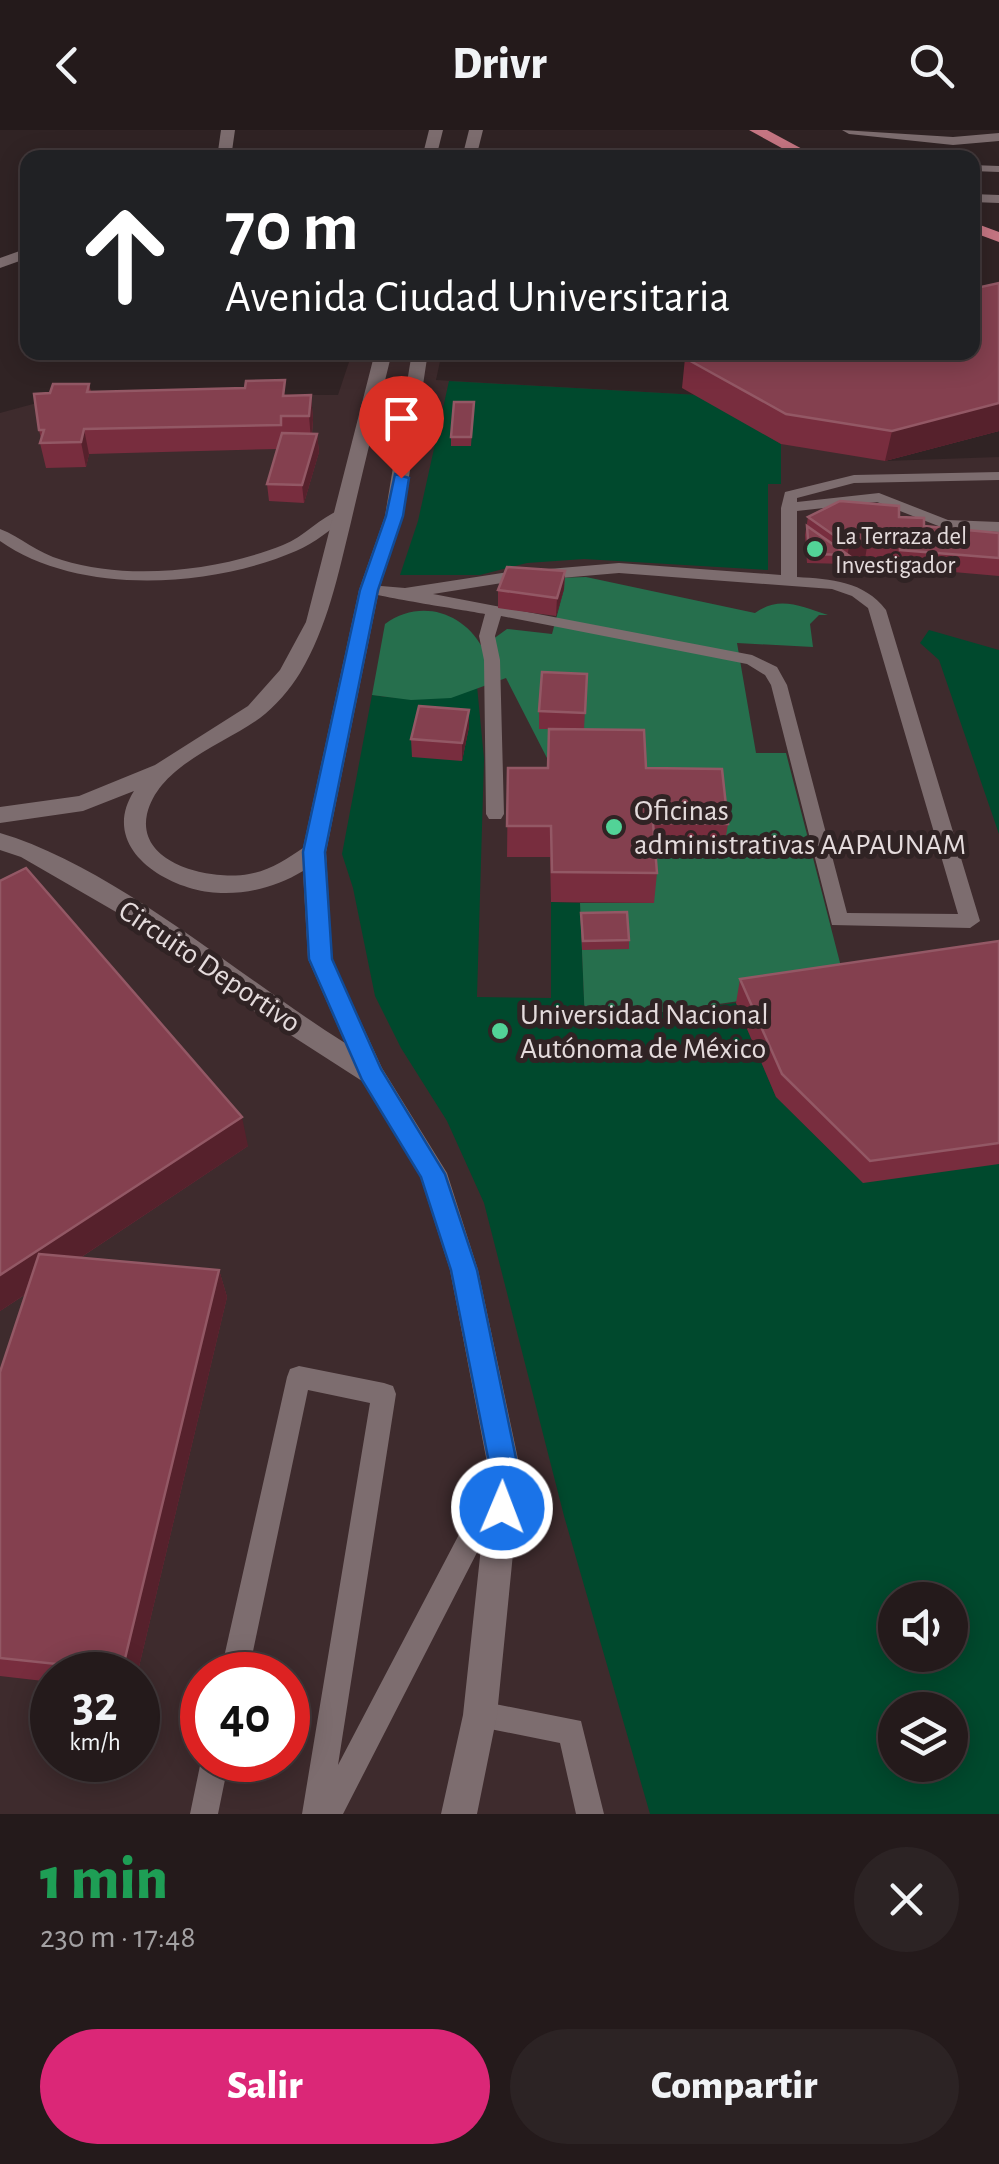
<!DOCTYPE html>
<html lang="es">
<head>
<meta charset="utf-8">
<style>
  :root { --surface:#241a1b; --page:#2c2324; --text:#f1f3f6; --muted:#a3a1a3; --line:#41383a; --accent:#db2777 }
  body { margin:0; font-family:"Alegreya Sans",sans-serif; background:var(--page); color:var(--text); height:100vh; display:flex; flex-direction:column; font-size:38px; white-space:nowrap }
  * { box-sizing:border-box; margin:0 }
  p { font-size:32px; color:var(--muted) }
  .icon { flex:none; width:55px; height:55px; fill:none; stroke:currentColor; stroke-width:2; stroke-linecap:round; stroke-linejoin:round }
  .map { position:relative; height:1684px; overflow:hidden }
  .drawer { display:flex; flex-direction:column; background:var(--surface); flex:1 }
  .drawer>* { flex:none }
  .banner { position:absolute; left:20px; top:20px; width:960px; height:210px; border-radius:20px; box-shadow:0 5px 25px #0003,0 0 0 2px var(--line); background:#202124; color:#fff; overflow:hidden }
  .controls { position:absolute; left:878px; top:1452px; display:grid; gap:20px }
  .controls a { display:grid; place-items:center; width:90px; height:90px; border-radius:50%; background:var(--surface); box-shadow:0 5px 25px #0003,0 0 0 2px var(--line); font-size:50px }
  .speed { position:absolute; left:30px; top:1522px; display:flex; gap:20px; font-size:50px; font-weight:700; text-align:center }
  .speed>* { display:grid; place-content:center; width:130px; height:130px; border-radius:50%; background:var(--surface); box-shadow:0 5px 25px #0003,0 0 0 2px var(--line); line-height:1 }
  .speed small { font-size:25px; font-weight:400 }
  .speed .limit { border:15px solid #d22; background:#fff; color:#111 }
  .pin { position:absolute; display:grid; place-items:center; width:85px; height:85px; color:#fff; margin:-102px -42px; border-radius:50% 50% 50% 0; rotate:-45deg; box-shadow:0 0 10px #0007 }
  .pin .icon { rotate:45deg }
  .me { position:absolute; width:110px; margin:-55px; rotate:1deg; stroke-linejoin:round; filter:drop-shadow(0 0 8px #0008) }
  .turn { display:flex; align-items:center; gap:35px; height:210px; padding:0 40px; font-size:45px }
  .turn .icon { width:130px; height:130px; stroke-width:2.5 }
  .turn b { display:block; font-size:70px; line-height:85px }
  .round { display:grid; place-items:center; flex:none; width:105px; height:105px; border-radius:52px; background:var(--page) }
  .head { display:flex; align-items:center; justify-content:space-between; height:170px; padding:0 40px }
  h1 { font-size:60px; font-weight:800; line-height:75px; color:#1e9e55 }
  .primary-button { display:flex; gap:20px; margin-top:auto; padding:20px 40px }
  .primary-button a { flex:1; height:115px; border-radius:60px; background:var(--accent); color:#fff; font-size:40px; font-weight:800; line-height:115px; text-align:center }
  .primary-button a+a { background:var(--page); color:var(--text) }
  header { display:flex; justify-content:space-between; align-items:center; height:130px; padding:0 40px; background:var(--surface); font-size:45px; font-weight:800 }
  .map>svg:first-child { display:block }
</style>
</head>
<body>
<header><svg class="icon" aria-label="back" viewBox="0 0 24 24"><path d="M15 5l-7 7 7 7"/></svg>Drivr<svg class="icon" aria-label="search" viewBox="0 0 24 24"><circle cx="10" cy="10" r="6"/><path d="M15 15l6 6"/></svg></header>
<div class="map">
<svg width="999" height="1684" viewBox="0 0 999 1684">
  <rect width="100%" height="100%" fill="#302324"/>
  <path fill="#3e2b2d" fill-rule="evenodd" d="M442 222 436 250 698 265 885 331 999 327V1684H0V283L70 264 338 265 352 223ZM895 1470H950V1525H895ZM52 1545H138V1630H52ZM202 1545H288V1630H202ZM895 1580H950V1635H895Z"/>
  <path fill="#00492d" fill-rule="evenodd" d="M449 251 698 265 781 314V354H768V440L584 429 527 433 480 445H400L418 391Z
    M929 500 999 520V704L939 530 920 513Z
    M477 556 484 629 477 867 551 868V772L580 773 585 892 736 873 776 967 999 1034V1684H650L564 1386 484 1073 447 991 401 918 375 866 353 758 342 724 372 565C410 570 442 572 477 556ZM895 1470H950V1525H895ZM895 1580H950V1635H895Z"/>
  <path fill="#266f4d" d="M586 447 755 483C780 465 801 477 828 485H819L810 494 813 517 737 513 756 623H786L846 856 585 893 580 773H653L641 631 548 630 506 548 451 568 411 570 372 565 385 494C419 469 462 481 482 517L507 499 552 504 564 459 557 448Z"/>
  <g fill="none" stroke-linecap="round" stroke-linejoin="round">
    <path fill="#7d6d6f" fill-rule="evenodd" d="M972 35 999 36V42L972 41Z
      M972 64 999 65V73L972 72Z
      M999 342V350L854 353 797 368V372L879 363 948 390 999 392V402L946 399 877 372 797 381V447C831 449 864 451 886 480L980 791 970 798 832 795 771 555 765 545 747 534 501 486 495 506 500 530 504 684 501 689H489L486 684 484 530 479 506 485 484C465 480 370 466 361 460L369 455 405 458 502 443 619 433 781 445V378L785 362 854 345ZM619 443 832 459 852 466 868 478 958 784 847 783 787 555 777 537 752 525 433 464 502 453Z
      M342 379 347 381V387C331 399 315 413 296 421 211 458 78 466 0 411V399C21 407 37 423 62 430 129 451 218 441 283 415 304 407 320 387 342 379Z
      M299 1236 384 1253 393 1256 396 1264 338 1635 486 1353 495 1350 504 1353 508 1362 343 1684H302L370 1273 308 1260 248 1545H220L287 1247 290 1239Z
      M480 1571 581 1591 604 1684H576L560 1613 470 1595 466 1585 470 1575Z
      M202 1626V1630H229L218 1684H190Z"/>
    <path fill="#7d6d6f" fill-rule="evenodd" d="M221 0H235L231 28H217Z
      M28 118V128L0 138V128Z"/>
    <path fill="#7d6d6f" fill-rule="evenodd" d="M429 0H443L436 28H422Z
      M469 0H483L476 28H462Z
      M842 0 953 7 999 3V11L953 15 849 4Z
      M375 222H392C378 279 364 336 351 392 338 445 328 496 300 543 291 558 274 578 260 588 223 615 159 635 147 684 136 735 213 751 249 744 269 741 287 729 303 718L359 460 385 386 412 222H428L403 386 379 460 326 722 332 829 382 938 447 1043 478 1140 521 1343 497 1585 477 1684H441L463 1585 489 1343 450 1140 420 1046 362 951 261 886 123 786 21 727 0 720V703C115 737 241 848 345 913L308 829 303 741C278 756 250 764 221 763 170 762 97 719 134 661L83 681 0 693V677L79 666 155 635 248 576 280 540 306 492Z"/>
    <path fill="#c67683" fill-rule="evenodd" d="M749 0H767L819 28H800Z
      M972 92 999 102V112L972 102Z"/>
  </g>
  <path fill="#782d3e" d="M999 153V301L885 331 781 314 682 258 685 228Z
    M89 254 91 262 311 265 313 290 312 304H317L319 322 304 373 269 371 267 354 277 319 89 324 86 337 46 338 40 313 41 309 39 300 50 263Z
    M474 272 471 316H451V307Z
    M808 387H899L924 396 999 403V446L896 437V428L865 429 846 434 807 433 805 405Z
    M565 441 564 459 556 486 498 478V460Z
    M587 544 584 599 646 638 728 694 723 724H656L657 743 654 773 551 772 550 727H507L508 638H548L549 599H539V581Z
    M469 597 462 631 412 627 411 609Z
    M0 751 248 1016 80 1128 219 1140 227 1167 137 1545H52V1552L0 1546V1242L26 1164 0 1181Z
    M581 783 629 810V819L582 820Z
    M999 811V1034L863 1053 776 967 736 873 740 849Z"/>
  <path fill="#56212c" d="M311 265 313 290 311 310 309 286Z
    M999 273V301L885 331 892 301Z
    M84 299 89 324 86 337 81 312Z
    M317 304 319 322 304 373 302 355Z
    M868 411 865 429 846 434 849 416Z
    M565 441 564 459 556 486 557 468Z
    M469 580V597L462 631V613Z
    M242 987 248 1016 0 1181V1145Z
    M219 1140 227 1167 137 1545H125L122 1541Z"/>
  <path fill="#84404f" stroke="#935865" stroke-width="2.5" d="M999 153V273L892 301 786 284 685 228 708 222H972V159Z
    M285 250 283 266 311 265 309 286H281V295L84 299 81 312 40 313 44 300H39L34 264 50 263 53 254H89L87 262 245 258 246 251Z
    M454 272H474L471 307H451Z
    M282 303 317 304 302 355 267 354Z
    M840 371 899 376V387L924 388V396L999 403V428L900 420V411H868L849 416 808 387Z
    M807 396 848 425 809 424Z
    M507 437 565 441 557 468 498 460Z
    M542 542 587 544 585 583 539 581Z
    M419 576 469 580 462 613 411 609Z
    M549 599 644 600 646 638 722 639 728 694 653 693 657 743 552 742 551 696H507L508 638H548Z
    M26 738 242 987 0 1145V751Z
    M627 782 629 810 583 811 581 783Z
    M999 811V1013L870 1031 782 944 740 849Z
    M39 1124 219 1140 122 1541 0 1528V1242Z"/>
  <path fill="#1a73e8" stroke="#114b97" stroke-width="2.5" d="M395 344 409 348 403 386 378 460 325 722 332 829 381 939 445 1044 477 1140 519 1343 512 1388 502 1392 491 1388 487 1378 491 1343 451 1140 421 1047 362 950 309 829 303 722 360 460 386 386Z"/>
  <g fill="#52d397" stroke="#302324" stroke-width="4">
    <circle cx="815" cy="419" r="10"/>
    <circle cx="614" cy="697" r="10"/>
    <circle cx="500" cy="901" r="10"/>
  </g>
  <g text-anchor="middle" stroke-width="10" stroke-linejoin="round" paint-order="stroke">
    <g font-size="25" fill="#e4dbdc" stroke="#302324" text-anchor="start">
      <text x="835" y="414">La Terraza del<tspan x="835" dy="29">Investigador</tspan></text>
    </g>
    <g font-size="30" fill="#e4dbdc" stroke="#302324" text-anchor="start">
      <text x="634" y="690">Oficinas<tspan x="634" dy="34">administrativas AAPAUNAM</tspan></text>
      <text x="520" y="894">Universidad Nacional<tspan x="520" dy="34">Autónoma de México</tspan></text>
    </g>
    <g font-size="30" fill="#e4dbdc" stroke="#302324">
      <text transform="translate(210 836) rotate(34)" y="10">Circuito Deportivo</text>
    </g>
  </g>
</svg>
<div class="controls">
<a><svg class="icon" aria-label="sound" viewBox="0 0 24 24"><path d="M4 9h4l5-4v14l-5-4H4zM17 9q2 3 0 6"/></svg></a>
<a><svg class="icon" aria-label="layers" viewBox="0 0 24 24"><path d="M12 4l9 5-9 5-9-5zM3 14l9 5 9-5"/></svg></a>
</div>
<div class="speed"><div>32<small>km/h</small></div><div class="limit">40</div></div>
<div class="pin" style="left:401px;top:348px;background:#d93025"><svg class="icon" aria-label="arrive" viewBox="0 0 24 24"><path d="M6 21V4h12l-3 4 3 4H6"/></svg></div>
<svg class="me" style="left:502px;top:1378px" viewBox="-20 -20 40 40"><circle r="17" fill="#1a73e8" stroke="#fff" stroke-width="3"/><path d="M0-11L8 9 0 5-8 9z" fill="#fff"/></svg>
<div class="banner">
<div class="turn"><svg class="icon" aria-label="ahead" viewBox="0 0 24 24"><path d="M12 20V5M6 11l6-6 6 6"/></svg><div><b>70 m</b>Avenida Ciudad Universitaria</div></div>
</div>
</div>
<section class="drawer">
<div class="head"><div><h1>1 min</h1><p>230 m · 17:48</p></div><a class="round"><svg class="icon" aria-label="close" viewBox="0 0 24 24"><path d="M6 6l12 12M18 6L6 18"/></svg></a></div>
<div class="primary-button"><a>Salir</a><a>Compartir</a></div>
</section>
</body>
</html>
